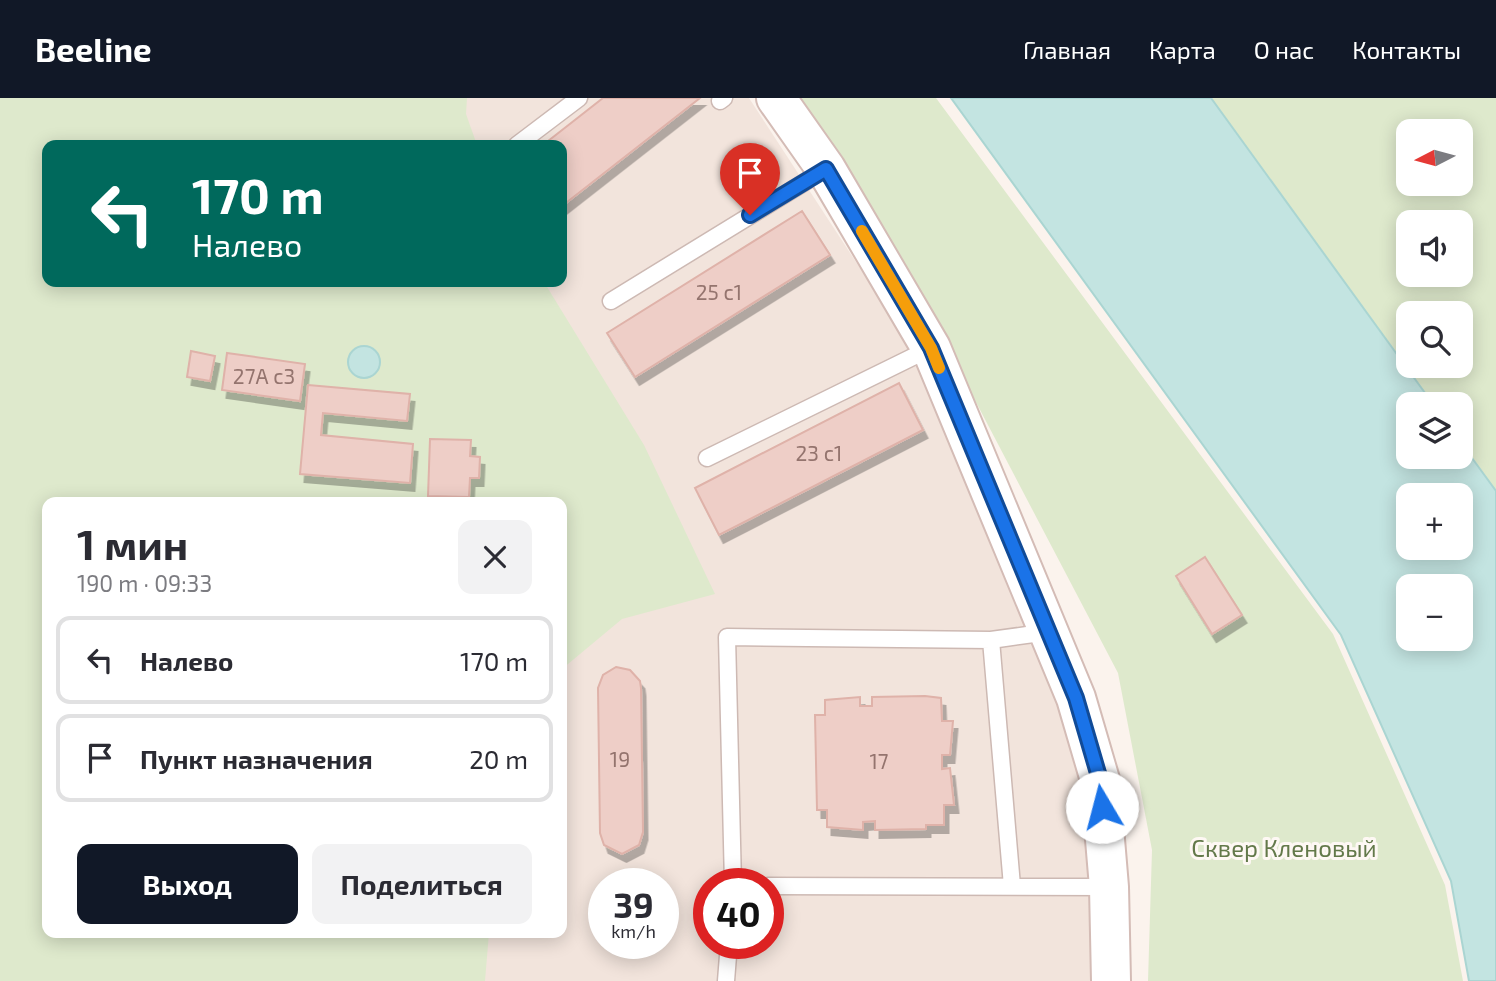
<!DOCTYPE html>
<html lang="ru">
<head>
<meta charset="utf-8">
<style>
  :root { --surface:#fff; --page:#f2f2f3; --text:#2b2b33; --muted:#7c7c81; --line:#e1e1e2; --accent:#111827 }
  body { margin:0; font-family:"Exo 2",sans-serif; background:var(--page); color:var(--text); height:100vh; display:flex; flex-direction:column; font-size:26px; white-space:nowrap }
  * { box-sizing:border-box; margin:0 }
  p { font-size:23px; color:var(--muted) }
  .icon { flex:none; width:38px; height:38px; fill:none; stroke:currentColor; stroke-width:2; stroke-linecap:round; stroke-linejoin:round }
  .map { position:relative; flex:1; overflow:hidden }
  .panel { position:absolute; left:42px; top:399px; width:525px; height:441px; display:flex; flex-direction:column; background:var(--surface); border-radius:14px; box-shadow:0 4px 18px #0003 }
  .panel>* { flex:none }
  .guide { position:absolute; left:42px; top:42px; width:525px; height:147px; border-radius:14px; box-shadow:0 4px 18px #0003; background:#00695c; color:#fff; overflow:hidden }
  .needle { width:46px; rotate:264deg }
  .fabs { position:absolute; left:1396px; top:21px; display:grid; gap:14px }
  .fabs a { display:grid; place-items:center; width:77px; height:77px; border-radius:14px; background:var(--surface); box-shadow:0 4px 18px #0003; font-size:35px }
  .speed { position:absolute; left:588px; top:770px; display:flex; gap:14px; font-size:35px; font-weight:700; text-align:center }
  .speed>* { display:grid; place-content:center; width:91px; height:91px; border-radius:50%; background:var(--surface); box-shadow:0 4px 18px #0003; line-height:1 }
  .speed small { font-size:18px; font-weight:400 }
  .speed .limit { border:10px solid #d22; background:#fff; color:#111 }
  .pin { position:absolute; display:grid; place-items:center; width:60px; height:60px; color:#fff; margin:-72px -30px; border-radius:50% 50% 50% 0; rotate:-45deg; box-shadow:0 0 7px #0007 }
  .pin .icon { rotate:45deg }
  .me { position:absolute; width:77px; margin:-38px; rotate:352deg; stroke-linejoin:round; filter:drop-shadow(0 0 5px #0008) }
  .turn { display:flex; align-items:center; gap:24px; height:147px; padding:0 35px; font-size:32px }
  .turn .icon { width:91px; height:91px; stroke-width:2.5 }
  .turn b { display:block; font-size:49px; line-height:60px }
  .round { display:grid; place-items:center; flex:none; width:74px; height:74px; border-radius:14px; background:var(--page) }
  .overview { display:flex; align-items:center; justify-content:space-between; height:119px; padding:0 35px }
  h1 { font-size:42px; font-weight:700; line-height:52px }
  .button { display:flex; gap:14px; margin-top:auto; padding:14px 35px }
  .button a { flex:1; height:80px; border-radius:14px; background:var(--accent); color:#fff; font-size:28px; font-weight:700; line-height:80px; text-align:center }
  .button a+a { background:var(--page); color:var(--text) }
  ul { padding:0; list-style:none }
  li { display:flex; align-items:center; gap:21px; height:88px; margin:0 14px 10px; padding:0 21px; border:4px solid var(--line); border-radius:14px }
  li div { flex:1 }
  li b { display:block; font-size:26px }
  li em { font-style:normal }
  header { display:flex; align-items:center; gap:42px; box-sizing:border-box; height:98px; padding:0 35px; background:var(--accent); color:#fff }
  header strong { font-size:33px }
  nav { display:flex; gap:38px; margin-inline-start:auto; font-size:24px }
  .map>svg:first-child { display:block }
</style>
</head>
<body>
<header>
<strong>Beeline</strong>
<nav><a>Главная</a><a>Карта</a><a>О нас</a><a>Контакты</a></nav>
</header>
<div class="map">
<svg width="1496" height="883" viewBox="0 0 1496 883">
  <defs>
    <filter id="shadow"><feDropShadow dx="4.5" dy="8" stdDeviation="0" flood-color="#0004"/></filter>
  </defs>
  <rect width="100%" height="100%" fill="#fbf3ed"/>
  <path fill="#f2e4dc" fill-rule="evenodd" d="M0 0H749L901 233 1064 591 1096 751 1092 883H0ZM47 47H562V184H47ZM47 404H562V835H47ZM604 786H663V845H604ZM709 786H768V845H709Z"/>
  <path fill="#dee9cc" fill-rule="evenodd" d="M0 0H467L466 16 477 47H47V184H544L644 347 715 496 622 521 562 571V404H402L387 401 374 404H47V835H489L485 883H0Z
    M800 0H936L1333 536 1445 787 1463 883H1148L1152 752 1118 575 935 226Z
    M1211 0H1496V393L1461 345V306H1433ZM1409 33H1461V86H1409ZM1409 124H1461V177H1409ZM1409 215H1461V268H1409Z"/>
  <path fill="#c3e4e1" stroke="#aad5d2" stroke-width="2" fill-rule="evenodd" d="M951 0H1211L1433 306H1409V359H1461V345L1496 393V883H1469L1451 783 1341 537ZM1409 397H1461V450H1409ZM1409 488H1461V541H1409Z
    M348 264a16 16 0 1 1 32 0a16 16 0 1 1-32 0Z"/>
  <path fill="#eecec7" stroke="#dfb2a9" stroke-width="2" filter="url(#shadow)" d="M603 0H700L562 108V47H543Z
    M802 113 830 157 635 279 607 235Z
    M191 253 215 258 210 283 187 279Z
    M227 255 305 266 300 303 222 292Z
    M899 285 923 332 719 437 695 390Z
    M308 287 410 296 407 323 323 315 321 337 413 346 410 385 300 376Z
    M430 341 471 342 470 358 480 359 479 380H470L469 399 428 398Z
    M1205 459 1242 517 1212 536 1176 478Z
    M616 569 630 572 640 583 641 590 643 734 639 747 622 756 604 747 600 735 598 590 603 577Z
    M925 598 941 600 942 623H953L950 657H942V671L950 670 954 707H944V727H926V731L875 732V723L863 724V732L827 729V712H817L815 617H825V602L860 599V608H872V599Z"/>
  <g fill="none" stroke-linecap="round" stroke-linejoin="round">
    <defs>
      <path id="lane" d="M720 3 724 0
        M517 47 579 0
        M611 203 826 71
        M707 360 931 250
        M991 542 1012 788
        M733 786 727 539 991 542 1048 534
        M768 788 1109 789
        M726 883 729 845"/>
      <path id="secondary" d="M776 0 826 71 931 250 1076 600 1100 682 1109 789 1111 883"/>
    </defs>
    <use href="#lane" stroke="#cdb9b3" stroke-width="19"/>
    <use href="#secondary" stroke="#d4bcb6" stroke-width="42"/>
    <use href="#lane" stroke="#fff" stroke-width="16"/>
    <use href="#secondary" stroke="#fff" stroke-width="38"/>
  </g>
  <g fill="none" stroke-linecap="round" stroke-linejoin="round">
    <defs>
      <path id="route" d="M750 117 826 71 931 250 1076 600 1100 682 1102 709"/>
    </defs>
    <use href="#route" stroke="#114b97" stroke-width="18"/>
    <use href="#route" stroke="#1a73e8" stroke-width="12"/>
    <path stroke="#f59e0b" stroke-width="12" d="M862 133 931 250 939 270"/>
  </g>
  <g text-anchor="middle" stroke-width="6" stroke-linejoin="round" paint-order="stroke">
    <g font-size="21" fill="#94746e">
      <text x="719" y="202">25 с1</text>
      <text x="264" y="286">27А с3</text>
      <text x="819" y="363">23 с1</text>
      <text x="620" y="669">19</text>
      <text x="879" y="671">17</text>
    </g>
    <g font-size="24" fill="#63794a" stroke="#fef8f4">
      <text x="1284" y="759">Сквер Кленовый</text>
    </g>
  </g>
</svg>
<div class="fabs">
<a><svg class="needle" viewBox="-14 -14 28 28"><path d="M0-13l5 13h-10z" fill="#e53935"/><path d="M0 13l5-13h-10z" fill="#7c7c81"/></svg></a>
<a><svg class="icon" aria-label="sound" viewBox="0 0 24 24"><path d="M4 9h4l5-4v14l-5-4H4zM17 9q2 3 0 6"/></svg></a>
<a><svg class="icon" aria-label="search" viewBox="0 0 24 24"><circle cx="10" cy="10" r="6"/><path d="M15 15l6 6"/></svg></a>
<a><svg class="icon" aria-label="layers" viewBox="0 0 24 24"><path d="M12 4l9 5-9 5-9-5zM3 14l9 5 9-5"/></svg></a>
<a>+</a>
<a>−</a>
</div>
<div class="speed"><div>39<small>km/h</small></div><div class="limit">40</div></div>
<div class="pin" style="left:750px;top:117px;background:#d93025"><svg class="icon" aria-label="arrive" viewBox="0 0 24 24"><path d="M6 21V4h12l-3 4 3 4H6"/></svg></div>
<svg class="me" style="left:1102px;top:709px" viewBox="-20 -20 40 40"><circle r="19" fill="#fff"/><path d="M0-13L10 11 0 6-10 11z" fill="#1a73e8"/></svg>
<div class="guide">
<div class="turn"><svg class="icon" aria-label="left" viewBox="0 0 24 24"><path d="M17 20v-9H6M10 6l-5 5 5 5"/></svg><div><b>170 m</b>Налево</div></div>
</div>
<section class="panel">
<div class="overview"><div><h1>1 мин</h1><p>190 m · 09:33</p></div><a class="round"><svg class="icon" aria-label="close" viewBox="0 0 24 24"><path d="M6 6l12 12M18 6L6 18"/></svg></a></div>
<ul>
<li><svg class="icon" aria-label="left" viewBox="0 0 24 24"><path d="M17 20v-9H6M10 6l-5 5 5 5"/></svg><div><b>Налево</b></div><em>170 m</em></li>
<li><svg class="icon" aria-label="arrive" viewBox="0 0 24 24"><path d="M6 21V4h12l-3 4 3 4H6"/></svg><div><b>Пункт назначения</b></div><em>20 m</em></li>
</ul>
<div class="button"><a>Выход</a><a>Поделиться</a></div>
</section>
</div>
</body>
</html>
